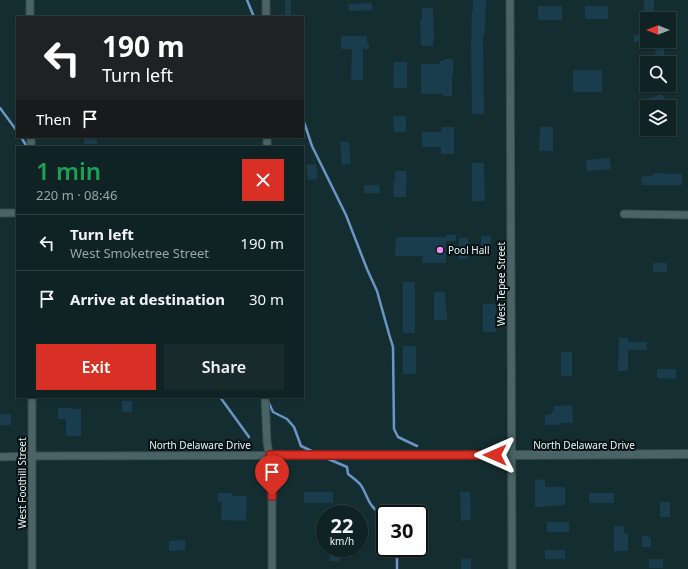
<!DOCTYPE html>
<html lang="en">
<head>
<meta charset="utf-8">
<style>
  :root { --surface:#0f2224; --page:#182a2c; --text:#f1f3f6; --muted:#9ba4a6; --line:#2f3f41; --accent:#d93025 }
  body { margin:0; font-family:"Noto Sans",sans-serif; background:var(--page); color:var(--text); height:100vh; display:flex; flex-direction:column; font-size:15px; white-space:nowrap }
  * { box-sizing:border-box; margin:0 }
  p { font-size:13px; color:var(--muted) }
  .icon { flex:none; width:22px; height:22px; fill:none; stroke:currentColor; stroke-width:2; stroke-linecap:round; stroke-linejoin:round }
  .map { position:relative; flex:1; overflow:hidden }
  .side { position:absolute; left:16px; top:146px; width:288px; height:252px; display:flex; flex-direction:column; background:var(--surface); border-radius:0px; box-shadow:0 1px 3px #0004,0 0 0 1px var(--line) }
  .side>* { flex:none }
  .top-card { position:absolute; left:16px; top:16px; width:288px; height:122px; border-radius:0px; box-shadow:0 1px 3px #0004,0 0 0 1px var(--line); background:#202124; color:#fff; overflow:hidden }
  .needle { width:26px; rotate:270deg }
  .buttons { position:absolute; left:640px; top:12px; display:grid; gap:8px }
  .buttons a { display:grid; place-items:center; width:36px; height:36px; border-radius:0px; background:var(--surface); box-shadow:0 1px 3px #0004,0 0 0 1px var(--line); font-size:20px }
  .speed { position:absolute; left:316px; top:505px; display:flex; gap:8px; font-size:20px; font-weight:700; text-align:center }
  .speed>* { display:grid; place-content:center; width:52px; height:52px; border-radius:50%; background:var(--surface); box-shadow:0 1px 3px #0004,0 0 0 1px var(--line); line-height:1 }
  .speed small { font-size:10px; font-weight:400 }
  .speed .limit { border:2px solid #111; border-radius:6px; background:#fff; color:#111 }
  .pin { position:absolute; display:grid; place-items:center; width:34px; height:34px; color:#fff; margin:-41px -17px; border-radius:50% 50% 50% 0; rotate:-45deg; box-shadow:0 0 4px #0007 }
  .pin .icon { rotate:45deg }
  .me { position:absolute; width:44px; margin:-22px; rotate:270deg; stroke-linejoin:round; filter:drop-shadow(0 0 3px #0008) }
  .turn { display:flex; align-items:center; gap:14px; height:84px; padding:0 20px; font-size:18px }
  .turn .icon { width:52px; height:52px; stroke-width:2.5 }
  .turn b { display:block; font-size:28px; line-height:34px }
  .then { display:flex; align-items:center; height:38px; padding:0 20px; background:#0003; gap:8px; font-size:15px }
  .round { display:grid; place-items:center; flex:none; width:42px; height:42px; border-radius:0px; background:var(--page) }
  .headline { display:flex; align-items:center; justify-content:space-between; height:68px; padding:0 20px }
  h1 { font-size:24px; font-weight:600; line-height:30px; color:#1e9e55 }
  .primary-button { display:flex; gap:8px; margin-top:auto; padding:8px 20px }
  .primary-button a { flex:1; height:46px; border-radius:0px; background:var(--accent); color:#fff; font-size:16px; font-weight:600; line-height:46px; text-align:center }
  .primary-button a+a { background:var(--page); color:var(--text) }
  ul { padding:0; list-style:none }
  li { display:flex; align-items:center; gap:12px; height:56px; padding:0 20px; border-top:1px solid var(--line) }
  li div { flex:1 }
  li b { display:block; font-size:15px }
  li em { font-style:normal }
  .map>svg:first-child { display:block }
</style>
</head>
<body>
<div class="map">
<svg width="688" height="569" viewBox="0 0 688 569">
  <rect width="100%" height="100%" fill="#142d30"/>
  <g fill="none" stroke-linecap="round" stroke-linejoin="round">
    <path stroke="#6a96c6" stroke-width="2.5" d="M247 0 254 17
      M0 108 17 131
      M303 119 312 146 346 215 367 269 377 291 389 334 393 347 394 429 398 437 417 446
      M21 137 27 147
      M220 397 249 437
      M267 399 273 412 287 419 294 427 301 446 316 453
      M326 458 347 467 348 474C352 477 356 480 360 484 366 491 369 508 379 512 382 514 388 513 391 514
      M397 548V569"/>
  </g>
  <path fill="#1a3d4d" d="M285 0H291V16H285Z
    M473 0H486L485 26 484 37H483V38L484 114H472L471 44 472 11H473Z
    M644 0H654V19L643 18Z
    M372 3 373 10 349 11 348 4Z
    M538 6H562V20H538Z
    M585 6H608V19H585Z
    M422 8H433L434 40H433V46H421L420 20H422Z
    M634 35H645V42H634Z
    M341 36H367V43H369V49H363V80H351L352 49H341Z
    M664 49 665 63H657L655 50Z
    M444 59H453V75H452V96H443V94H421V64H440V61H444Z
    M394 62H407V88H393Z
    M573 70H602V92H573Z
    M662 94 666 103 654 107H646L643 101Z
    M393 116H406V132H394Z
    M442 127H454V154H441V147H422V132H441Z
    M540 127H553V151H539Z
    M85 137H97V144H84Z
    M340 142H349L351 164 342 165Z
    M610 158 611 169 587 171 586 160Z
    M472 163H484L485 201H472Z
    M316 164 318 178 308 180 306 165Z
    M396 171H406V172L407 186H406V197H394L393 182H395V172H396Z
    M654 173 682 174V185H642L641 177 654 175Z
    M364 185H379L380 193H364Z
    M446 235H456V241H446V263H422L423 256H395L396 237H446Z
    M481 236H491L490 253H482V248H481Z
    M459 238H468V259H459Z
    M653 263H667V272H653Z
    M403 282H415V333H403Z
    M434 292H445L446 312H447V320H434Z
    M483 304H496V332H483Z
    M619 338H628V342H647V350H628V371H618Z
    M403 346H416V374H403Z
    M561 352H572V376H561Z
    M657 369H676V379L657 378Z
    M122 401H132V412H122Z
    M572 405 573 423H559V425H545V415L552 414V411H554V406Z
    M58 408H71V409H81V436H66V419H58Z
    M0 414H11V425H0Z
    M545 479V487H565V505L545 506V507H535V480Z
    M304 492H333V503H304Z
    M460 492H470L471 520 461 521Z
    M218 493H232V496H247L246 521 221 520 222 502H218Z
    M589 493H614V503H589Z
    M660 502H670V517H660Z
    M547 522H569V532H547Z
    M614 526H624V533H628V551H614Z
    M642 536 651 537V547H642Z
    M185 540V550L169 551V541Z
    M330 548H340V561H330Z
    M545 550H565V559H545Z
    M471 558V569H461V559Z
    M649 559H663V568H649Z"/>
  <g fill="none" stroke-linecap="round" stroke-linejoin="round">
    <defs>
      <path id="minor" d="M30 0V17
        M266 0V17
        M510 0 512 569
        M31 137V147
        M267 147V137
        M0 213H17
        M624 214 688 215
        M32 397V569
        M265 397 266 419 267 442 272 470V569
        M0 457 32 456 511 455"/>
      <path id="tertiary" d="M511 455 688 454"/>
    </defs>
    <use href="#minor" stroke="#374b4e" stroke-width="9"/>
    <use href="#tertiary" stroke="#374b4e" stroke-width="10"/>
    <use href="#minor" stroke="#4a6366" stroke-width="7"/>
    <use href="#tertiary" stroke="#4a6366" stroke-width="8"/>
  </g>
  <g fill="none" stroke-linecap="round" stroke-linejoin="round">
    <defs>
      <path id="route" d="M272 496V470L270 455H495"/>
    </defs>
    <use href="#route" stroke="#8d1f18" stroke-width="10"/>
    <use href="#route" stroke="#d93025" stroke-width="7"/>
  </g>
  <circle fill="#f28af2" stroke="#091314" stroke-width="1.5" cx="440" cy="250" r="4"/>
  <g text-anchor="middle" stroke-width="4" stroke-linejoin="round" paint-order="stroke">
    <g font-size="10" fill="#e7f6f8" stroke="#091314" text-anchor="start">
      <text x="448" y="254">Pool Hall</text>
    </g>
    <g font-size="10" fill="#e7f6f8" stroke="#091314">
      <text transform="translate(501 284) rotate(-90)" y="4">West Tepee Street</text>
      <text x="200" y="449">North Delaware Drive</text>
      <text x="584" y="449">North Delaware Drive</text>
      <text transform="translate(22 483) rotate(-90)" y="4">West Foothill Street</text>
    </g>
  </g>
</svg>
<div class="buttons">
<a><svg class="needle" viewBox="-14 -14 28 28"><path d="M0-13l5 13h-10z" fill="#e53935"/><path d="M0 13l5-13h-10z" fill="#9ba4a6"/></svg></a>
<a><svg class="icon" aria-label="search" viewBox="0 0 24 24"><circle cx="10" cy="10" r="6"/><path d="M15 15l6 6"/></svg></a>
<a><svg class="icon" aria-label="layers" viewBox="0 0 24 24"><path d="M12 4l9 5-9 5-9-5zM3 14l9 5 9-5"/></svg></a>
</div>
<div class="speed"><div>22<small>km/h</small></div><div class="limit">30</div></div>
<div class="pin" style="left:272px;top:496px;background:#d93025"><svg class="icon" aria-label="arrive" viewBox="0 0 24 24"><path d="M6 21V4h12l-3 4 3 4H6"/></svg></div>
<svg class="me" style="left:495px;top:455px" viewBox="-20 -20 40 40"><path d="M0-17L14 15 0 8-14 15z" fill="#d93025" stroke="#fff" stroke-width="4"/></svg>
<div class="top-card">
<div class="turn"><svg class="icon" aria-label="left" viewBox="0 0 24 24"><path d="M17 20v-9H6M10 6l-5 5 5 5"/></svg><div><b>190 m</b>Turn left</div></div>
<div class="then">Then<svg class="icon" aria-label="arrive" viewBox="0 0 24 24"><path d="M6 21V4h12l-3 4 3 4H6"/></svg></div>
</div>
<section class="side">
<div class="headline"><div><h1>1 min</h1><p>220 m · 08:46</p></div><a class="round" style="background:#d93025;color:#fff"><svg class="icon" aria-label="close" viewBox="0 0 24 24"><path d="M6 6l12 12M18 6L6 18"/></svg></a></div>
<ul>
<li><svg class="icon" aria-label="left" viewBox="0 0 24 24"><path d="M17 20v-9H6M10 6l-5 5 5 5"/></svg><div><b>Turn left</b><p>West Smoketree Street</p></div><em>190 m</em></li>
<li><svg class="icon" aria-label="arrive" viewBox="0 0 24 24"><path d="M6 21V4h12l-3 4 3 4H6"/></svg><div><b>Arrive at destination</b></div><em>30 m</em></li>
</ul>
<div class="primary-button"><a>Exit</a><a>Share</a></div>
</section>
</div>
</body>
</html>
